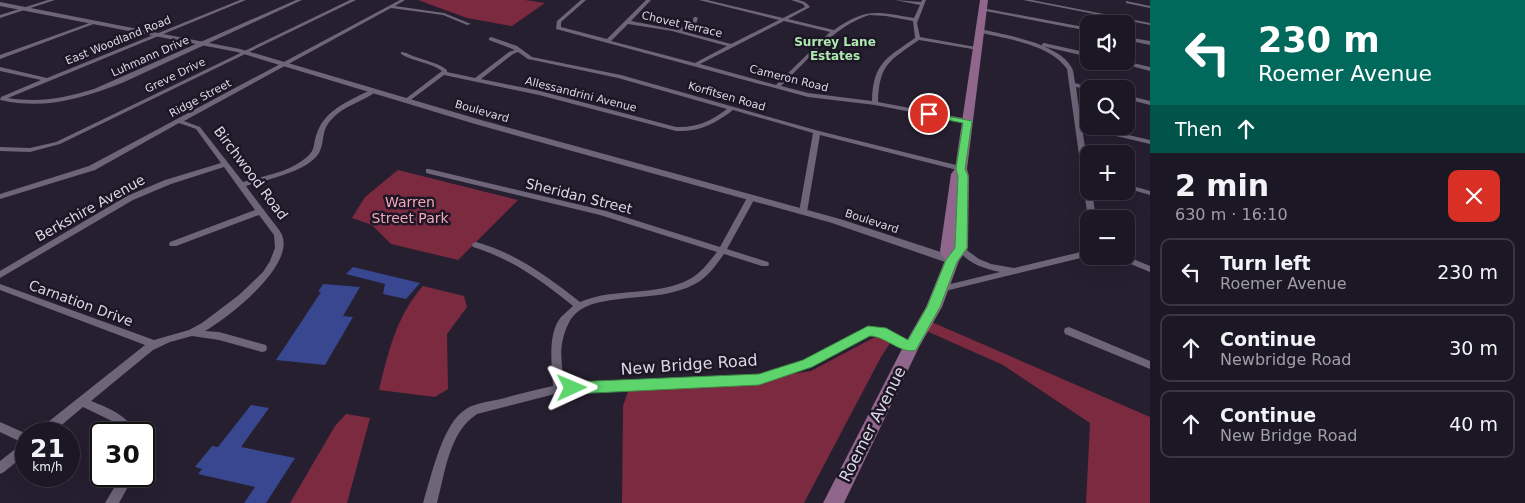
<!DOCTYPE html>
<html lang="en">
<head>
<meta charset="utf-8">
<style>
  :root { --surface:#1c1724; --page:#25202c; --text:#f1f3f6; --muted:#a09fa6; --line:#3a3641 }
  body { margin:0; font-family:"DejaVu Sans",sans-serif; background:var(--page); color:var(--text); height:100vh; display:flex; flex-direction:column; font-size:19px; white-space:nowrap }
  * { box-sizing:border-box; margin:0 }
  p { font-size:16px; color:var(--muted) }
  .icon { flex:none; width:28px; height:28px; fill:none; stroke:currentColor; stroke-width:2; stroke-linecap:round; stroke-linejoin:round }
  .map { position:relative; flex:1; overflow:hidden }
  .panel { display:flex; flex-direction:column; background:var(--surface); width:375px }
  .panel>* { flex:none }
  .banner { background:#00695c; color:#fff; overflow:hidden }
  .fabs { position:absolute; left:1080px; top:15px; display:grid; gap:10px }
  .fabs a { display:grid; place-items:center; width:55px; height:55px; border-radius:10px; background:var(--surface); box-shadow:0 5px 20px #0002,0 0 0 1px var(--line); font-size:25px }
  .speed { position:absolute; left:15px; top:422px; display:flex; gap:10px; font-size:25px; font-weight:700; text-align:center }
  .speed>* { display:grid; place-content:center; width:65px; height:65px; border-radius:50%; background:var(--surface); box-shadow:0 5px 20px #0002,0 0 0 1px var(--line); line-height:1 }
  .speed small { font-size:12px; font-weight:400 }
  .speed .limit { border:2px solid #111; border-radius:8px; background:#fff; color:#111 }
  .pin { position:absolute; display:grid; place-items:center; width:42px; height:42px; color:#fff; margin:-21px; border:2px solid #fff; border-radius:50%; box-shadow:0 1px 5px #0007 }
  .me { position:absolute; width:55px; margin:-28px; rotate:89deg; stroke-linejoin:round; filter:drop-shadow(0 0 4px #0008) }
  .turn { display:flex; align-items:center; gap:18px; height:105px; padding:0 25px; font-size:22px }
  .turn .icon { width:65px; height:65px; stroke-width:2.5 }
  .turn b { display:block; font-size:35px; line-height:42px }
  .then { display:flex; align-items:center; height:48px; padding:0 25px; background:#0003; gap:10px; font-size:19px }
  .round { display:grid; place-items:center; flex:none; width:52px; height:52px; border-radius:10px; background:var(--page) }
  .overview { display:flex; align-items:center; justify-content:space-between; height:85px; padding:0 25px }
  h1 { font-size:30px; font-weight:600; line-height:38px }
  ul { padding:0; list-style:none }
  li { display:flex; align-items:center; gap:15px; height:68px; margin:0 10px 8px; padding:0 15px; border:2px solid var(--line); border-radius:10px }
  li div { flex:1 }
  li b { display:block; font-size:19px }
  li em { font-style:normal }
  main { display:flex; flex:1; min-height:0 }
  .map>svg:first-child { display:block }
</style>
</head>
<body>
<main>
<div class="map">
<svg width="1150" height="503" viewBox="0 0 1150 503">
  <rect width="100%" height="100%" fill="#261f30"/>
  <path fill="#7c2a3f" d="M418 0H525L545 3 512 26 467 18Z
    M398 170 518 200 458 260 391 244 372 225 352 218 365 197Z
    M423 286 464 296 467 307 447 334 448 389 435 397 379 390C388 352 397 315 423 286Z
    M927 320 1150 417V503H1086L1090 423 1003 365 922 329Z
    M875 337H886L890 343 881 357 804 503H622L623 406 630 386 759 379 811 371Z
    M346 414 370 418 347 503H290L335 426Z"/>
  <path fill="#394690" d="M353 267 420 283 406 299 383 294 385 284 346 274Z
    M323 284 360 287 343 316 353 317 325 365 276 360 321 292H318Z
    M251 405 269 408 241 447 295 458 266 503H244L255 487 198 474 202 469 195 467 212 446 218 447Z"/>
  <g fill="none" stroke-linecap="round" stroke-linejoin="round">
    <path fill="#6e6579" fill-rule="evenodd" d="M48 0H55L0 18V15Z
      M240 0H246L8 98C39 103 65 98 94 89L296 0H302L122 83C80 99 45 110 0 100L1 97 41 80 0 71V67L47 78Z
      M350 0H356L60 144 30 152 0 151V147L30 148 56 142Z
      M400 0H405L395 6 444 13 471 24 467 25 443 15 391 8 184 121 200 127 243 182C264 176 290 172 307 157 316 150 313 142 317 133 324 113 342 104 360 95 365 93 372 88 377 91 363 102 344 105 332 119 321 130 325 139 320 151 311 171 265 180 246 186 255 199 264 210 273 222 276 226 280 230 282 235 295 266 228 318 205 331L219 332 266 345 267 348 266 351 262 352 219 340 192 336 170 342 153 350 91 401C109 408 127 415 137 434H124L112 421 83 407 51 434H36L38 430 145 345 0 290V284L154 340 189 330 202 323 239 295 263 272 270 261 275 248 274 235 259 215 176 246H170L169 244 170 242 255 210 224 167 171 184 133 200 0 278V271L127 196 165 180 221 163 196 129 179 123 95 170 0 199V194L89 166Z
      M581 0H586L561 22V27L607 39 646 0H651L631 21 677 30 692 22 694 17H696L698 18 696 24 682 31 731 44 779 20 699 0H707L783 18 805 7 803 4 791 0C799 0 805 0 810 7L788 19 834 30C866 7 878 12 914 18L920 5 895 0 921 2 922 0H926L917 23 920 37 981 48 978 50 919 40C891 60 879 63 878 102L968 119 971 121 968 123 875 105 808 97 556 29 557 21ZM869 15 886 16 913 21 915 38C887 58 873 62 872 101L808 93 781 86C808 60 833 27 869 15ZM784 21 830 32 776 85 700 64ZM628 24 672 31 727 46 695 63 611 41Z
      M1023 0H1032L1150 23V25Z
      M1126 1 1150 6V8L1126 3Z
      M982 8 1089 28V31L980 10V9Z
      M95 21 99 22 0 59V55Z
      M980 29C1005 35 1059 43 1072 68 1074 72 1074 78 1075 83L1096 89 1089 90 1076 87 1081 124 1150 140V144L1082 128 1089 172V191H1092L1096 219H1089V220L1088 219 1067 69C1050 44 1006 39 978 32V30Z
      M491 37 517 46 532 57 621 75 819 131 964 167 965 169 961 171 820 135 807 212 803 214 799 212 813 133 733 110C715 124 699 132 676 131L539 95 444 75 408 102H404V100L442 71C430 62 414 62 401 54V52C407 52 411 56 416 57 427 61 438 63 447 70V72L475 78 509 52 515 50 489 40V38ZM518 52 528 59 618 78 727 109C711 121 697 128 676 127L540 91 481 79 513 54Z
      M1126 37 1150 41V45L1126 40Z
      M1044 43 1089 53V57L1042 46V44Z
      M1113 61H1124L1150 67V71Z
      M1126 95 1150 101V105L1126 99Z
      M426 169H429L606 211 720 247 748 196H751L755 198 727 249 768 262 769 264 768 266H762L724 254C716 265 707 278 695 284 674 295 651 296 628 298 613 300 594 301 580 310 570 317 566 327 563 339 559 353 563 370 564 384L759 375 803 361 868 327 886 328 915 344 916 347 915 350 911 351 880 335H870L811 367 759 383 559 393 477 414C449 432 445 473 437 503H423C431 478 441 429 462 412 472 403 488 402 501 399 518 394 536 390 553 386 552 366 547 334 561 317 565 313 569 310 573 306 540 280 514 260 473 247L472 245 473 243 476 242C516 253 548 277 580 302 615 287 657 297 690 279 701 273 709 262 717 252L600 215 426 173Z
      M1126 184 1150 191V195L1126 188Z
      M961 245 964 246 968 251 979 259 991 264 1014 268 1089 250V256L941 292 938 291 936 289 938 287 1000 272C982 268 967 263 957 248Z
      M1095 256H1126L1150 266V272L1116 258 1099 259Z
      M1069 327 1150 361V369L1065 334 1064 331 1065 328Z
      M0 422 27 434 26 454 4 472 0 474V461L23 443 0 432Z
      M121 476H134L119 503H105Z"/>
    <path fill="#6e6579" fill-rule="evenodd" d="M0 2 240 49 481 120 840 219 956 257 958 260 952 264 948 263 832 223 475 124 237 52 0 6Z"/>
    <path fill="#91668c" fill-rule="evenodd" d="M980 0H988L967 169 969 176 968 248 959 261 942 307 919 347 844 503H823L903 347 926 307 945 260 940 251 951 174 955 169Z"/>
  </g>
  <path fill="#5ed56c" stroke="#3d8a46" d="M926 112 972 121 965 169 968 176 967 248 957 262 940 307 916 350C902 355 885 336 870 336L812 367 759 385 572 394 567 392 564 388 567 384 572 382 759 374 803 360 868 326 886 328 908 340 927 307 946 260 955 248 958 176 956 169 963 123 926 116Z"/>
  <g text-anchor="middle" stroke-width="5" stroke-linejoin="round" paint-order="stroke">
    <g font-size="11" fill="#dcd8e3" stroke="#1d1626">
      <text transform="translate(682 24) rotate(13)" y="4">Chovet Terrace</text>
      <text transform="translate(118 40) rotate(-22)" y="4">East Woodland Road</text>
      <text transform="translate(150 56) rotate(-24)" y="4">Luhmann Drive</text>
      <text transform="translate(175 75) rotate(-26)" y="4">Greve Drive</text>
      <text transform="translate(789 78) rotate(14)" y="4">Cameron Road</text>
      <text transform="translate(581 94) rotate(14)" y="4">Allessandrini Avenue</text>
      <text transform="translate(727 96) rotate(16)" y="4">Korfitsen Road</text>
      <text transform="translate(200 98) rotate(-28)" y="4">Ridge Street</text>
      <text transform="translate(482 111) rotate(16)" y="4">Boulevard</text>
      <text transform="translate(872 221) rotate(18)" y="4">Boulevard</text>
    </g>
    <g font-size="12" font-weight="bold" fill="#aeeab0" stroke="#1d1626">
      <text x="835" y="46">Surrey Lane<tspan x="835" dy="14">Estates</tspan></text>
    </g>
    <g font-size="14" fill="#dcd8e3" stroke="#1d1626">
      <text transform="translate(251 173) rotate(53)" y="5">Birchwood Road</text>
      <text transform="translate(579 196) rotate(14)" y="5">Sheridan Street</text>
      <text transform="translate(90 208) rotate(-29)" y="5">Berkshire Avenue</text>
      <text transform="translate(81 303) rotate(20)" y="5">Carnation Drive</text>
    </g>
    <g font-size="14" fill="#f3a7b4" stroke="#1d1626">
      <text x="410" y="207">Warren<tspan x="410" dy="16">Street Park</tspan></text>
    </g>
    <g font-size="16" fill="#dcd8e3" stroke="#1d1626">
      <text transform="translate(689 364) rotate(-4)" y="6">New Bridge Road</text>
      <text transform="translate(872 424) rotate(-63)" y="6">Roemer Avenue</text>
    </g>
  </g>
</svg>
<div class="fabs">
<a><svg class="icon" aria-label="sound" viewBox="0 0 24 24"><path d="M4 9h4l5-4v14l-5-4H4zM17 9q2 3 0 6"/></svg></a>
<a><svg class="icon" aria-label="search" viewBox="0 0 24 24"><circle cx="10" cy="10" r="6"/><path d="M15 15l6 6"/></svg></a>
<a>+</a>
<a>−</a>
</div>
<div class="speed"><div>21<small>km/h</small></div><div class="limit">30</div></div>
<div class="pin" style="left:929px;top:114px;background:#d93025"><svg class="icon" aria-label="arrive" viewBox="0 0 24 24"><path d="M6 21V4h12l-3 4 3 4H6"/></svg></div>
<svg class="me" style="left:572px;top:388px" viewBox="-20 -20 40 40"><path d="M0-17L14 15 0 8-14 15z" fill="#5ed56c" stroke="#fff" stroke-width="4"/></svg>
</div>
<section class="panel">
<div class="banner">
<div class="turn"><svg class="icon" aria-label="left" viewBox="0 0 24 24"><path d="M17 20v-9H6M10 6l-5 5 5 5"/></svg><div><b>230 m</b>Roemer Avenue</div></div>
<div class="then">Then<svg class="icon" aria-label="ahead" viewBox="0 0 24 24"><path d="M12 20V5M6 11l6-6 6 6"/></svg></div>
</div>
<div class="overview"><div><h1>2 min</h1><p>630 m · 16:10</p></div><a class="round" style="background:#d93025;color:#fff"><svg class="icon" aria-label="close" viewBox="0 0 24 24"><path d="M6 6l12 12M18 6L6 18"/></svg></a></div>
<ul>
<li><svg class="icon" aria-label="left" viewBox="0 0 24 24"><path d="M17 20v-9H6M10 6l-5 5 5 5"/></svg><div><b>Turn left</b><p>Roemer Avenue</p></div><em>230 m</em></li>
<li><svg class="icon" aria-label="ahead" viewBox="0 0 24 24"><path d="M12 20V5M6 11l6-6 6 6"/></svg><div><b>Continue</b><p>Newbridge Road</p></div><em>30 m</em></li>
<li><svg class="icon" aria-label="ahead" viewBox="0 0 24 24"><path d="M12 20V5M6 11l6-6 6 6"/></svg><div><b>Continue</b><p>New Bridge Road</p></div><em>40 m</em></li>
</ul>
</section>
</main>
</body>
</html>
